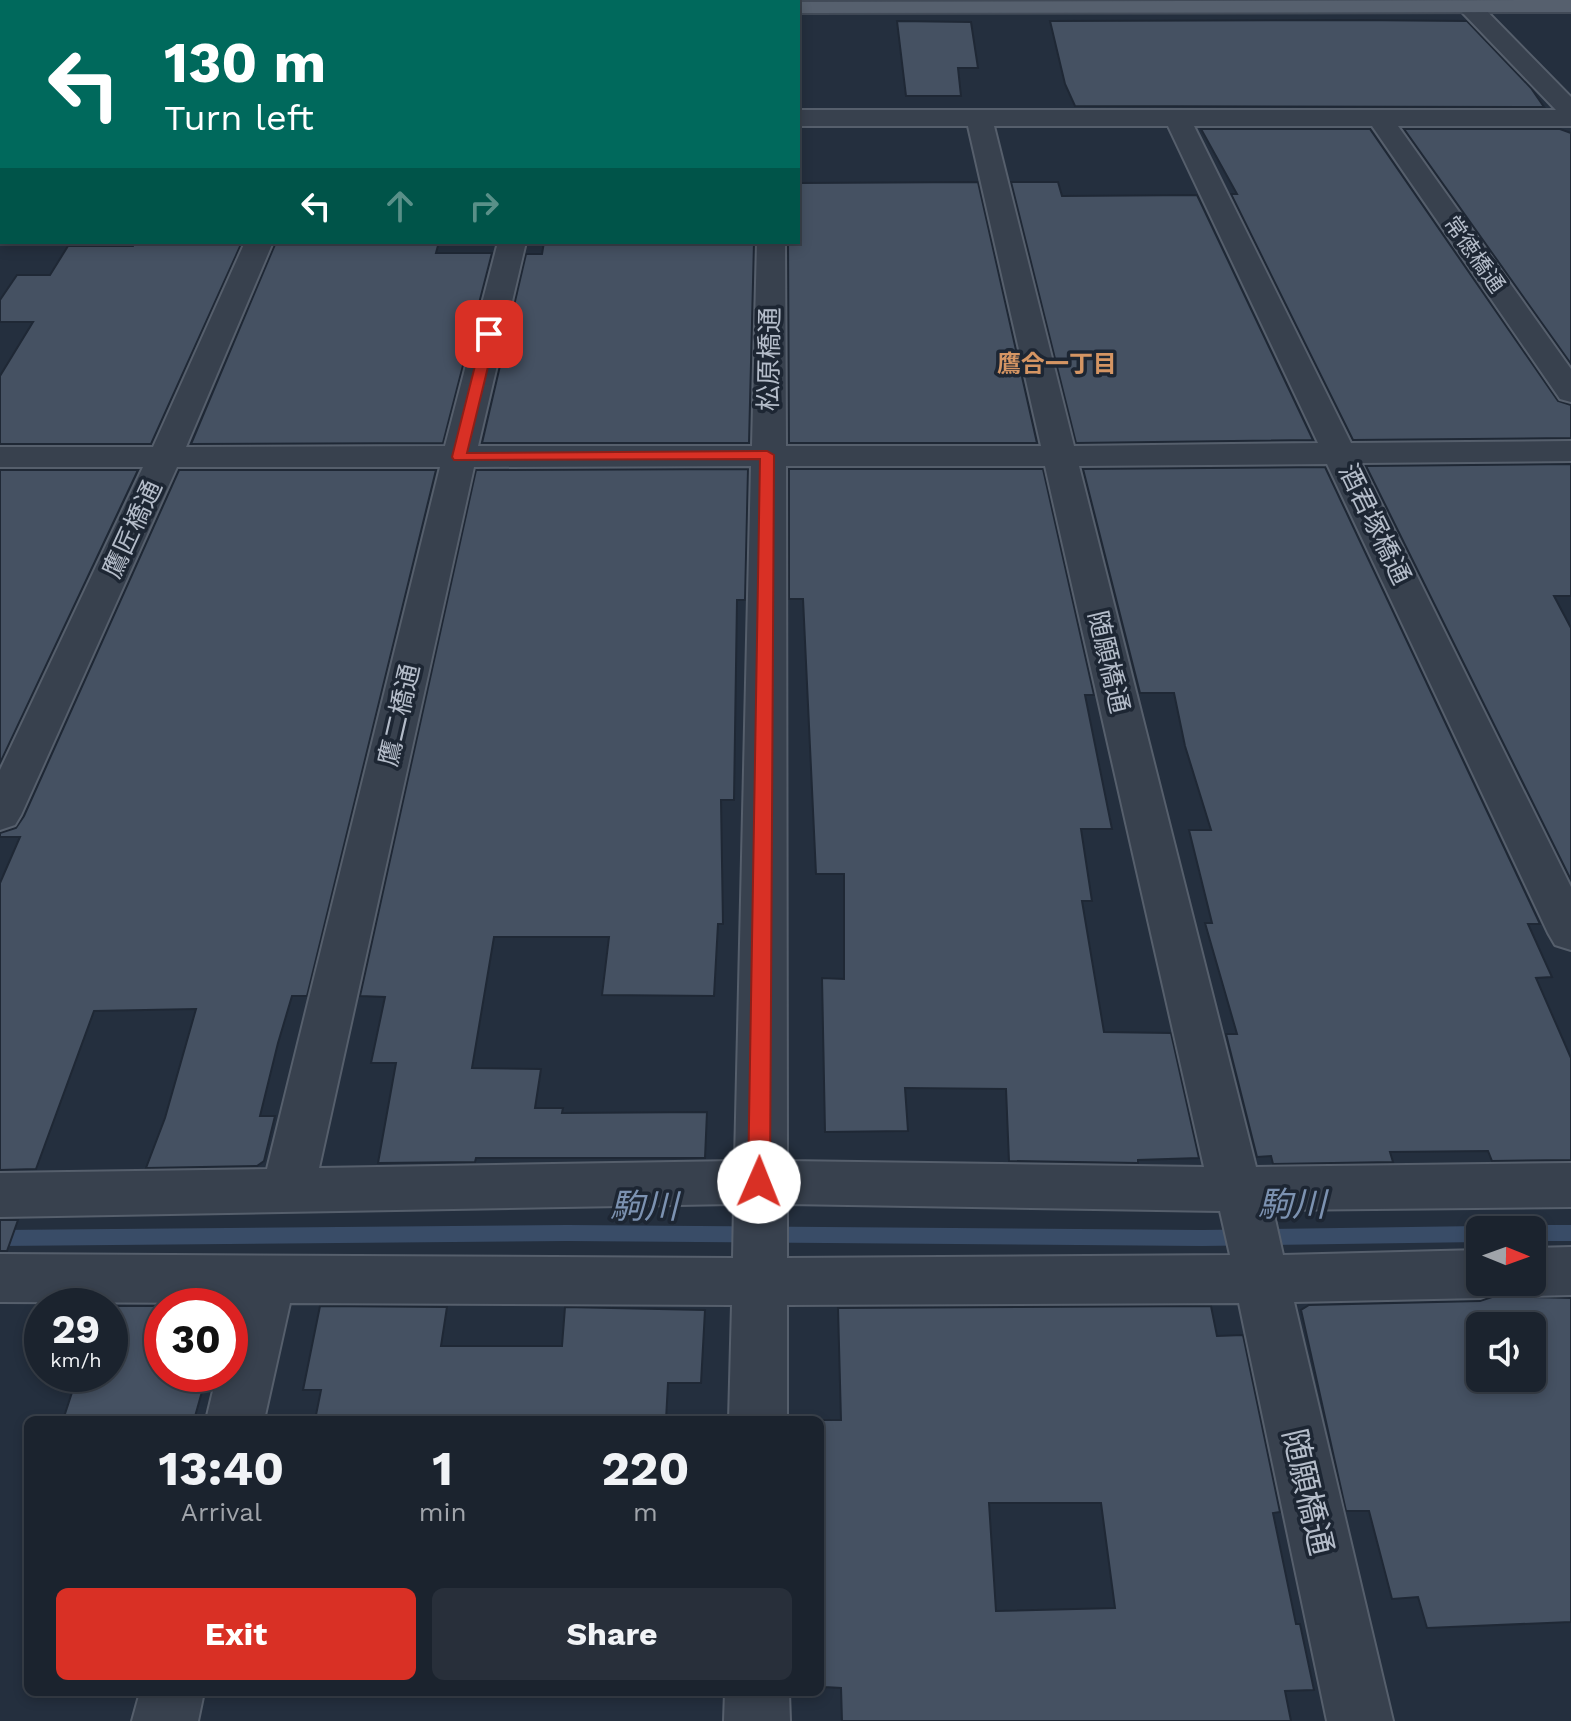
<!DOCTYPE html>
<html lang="en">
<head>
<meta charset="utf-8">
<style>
  :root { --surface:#1b232e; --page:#282f3a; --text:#f1f3f6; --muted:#a0a4aa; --line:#39404a; --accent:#d93025 }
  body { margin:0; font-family:"Work Sans","Noto Sans JP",sans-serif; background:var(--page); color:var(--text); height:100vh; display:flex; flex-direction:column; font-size:30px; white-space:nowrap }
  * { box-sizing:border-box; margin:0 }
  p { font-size:26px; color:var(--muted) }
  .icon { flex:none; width:44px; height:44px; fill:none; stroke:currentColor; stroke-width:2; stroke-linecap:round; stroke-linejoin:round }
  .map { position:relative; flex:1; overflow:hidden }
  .details { position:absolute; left:24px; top:1416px; width:800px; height:280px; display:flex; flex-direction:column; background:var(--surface); border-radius:12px; box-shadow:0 4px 12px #0003,0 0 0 2px var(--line) }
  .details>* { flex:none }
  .guide { position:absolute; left:0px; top:0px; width:800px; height:244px; box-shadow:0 4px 12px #0003,0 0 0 2px var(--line); background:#00695c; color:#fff; overflow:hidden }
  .needle { width:52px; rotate:91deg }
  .fabs { position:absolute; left:1466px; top:1216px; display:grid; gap:16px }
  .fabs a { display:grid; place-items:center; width:80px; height:80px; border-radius:12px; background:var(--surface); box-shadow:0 4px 12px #0003,0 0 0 2px var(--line); font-size:40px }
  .speed { position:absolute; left:24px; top:1288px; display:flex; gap:16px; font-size:40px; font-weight:700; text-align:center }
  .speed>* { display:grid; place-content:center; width:104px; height:104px; border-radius:50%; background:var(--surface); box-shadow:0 4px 12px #0003,0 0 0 2px var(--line); line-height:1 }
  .speed small { font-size:20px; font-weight:400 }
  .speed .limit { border:12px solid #d22; background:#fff; color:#111 }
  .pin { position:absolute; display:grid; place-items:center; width:68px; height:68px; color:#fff; margin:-34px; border-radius:16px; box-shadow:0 4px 12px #0006 }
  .me { position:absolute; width:88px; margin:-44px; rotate:1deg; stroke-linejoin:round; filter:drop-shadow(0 0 6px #0008) }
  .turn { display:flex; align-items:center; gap:28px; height:168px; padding:0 32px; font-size:36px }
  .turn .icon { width:104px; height:104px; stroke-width:2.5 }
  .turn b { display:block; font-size:56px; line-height:68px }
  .lanes { display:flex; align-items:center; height:76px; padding:0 32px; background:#0003; justify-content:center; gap:40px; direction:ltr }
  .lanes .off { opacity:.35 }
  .eta { display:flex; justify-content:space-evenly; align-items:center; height:136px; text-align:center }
  .eta b { font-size:48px; font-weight:700; line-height:56px }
  .button { display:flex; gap:16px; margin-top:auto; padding:16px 32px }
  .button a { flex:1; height:92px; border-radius:12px; background:var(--accent); color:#fff; font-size:32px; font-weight:700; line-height:92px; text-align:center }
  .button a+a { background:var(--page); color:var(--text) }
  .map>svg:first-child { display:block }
</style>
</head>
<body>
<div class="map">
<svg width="1571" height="1721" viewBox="0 0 1571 1721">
  <rect width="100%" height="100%" fill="#242f3e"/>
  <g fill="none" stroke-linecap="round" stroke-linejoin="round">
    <path fill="#394c67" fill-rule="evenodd" d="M567 1225 1202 1230 1480 1226 1488 1230H1480V1242L1202 1246 567 1241 0 1246V1230Z
      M1532 1225H1571V1241H1532V1230H1524Z"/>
  </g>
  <path fill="#455162" stroke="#1f2835" stroke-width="2" fill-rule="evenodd" d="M1354 20 1467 21 1531 88 1544 107 1075 106 1065 84 1050 21Z
    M897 21 971 22 978 68H958L961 96H906Z
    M1201 129H1370L1558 401 1571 405V438L1353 440 1231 194H1237Z
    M1404 129H1560L1571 133V364Z
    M978 182 1037 443H789L788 242H801L800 183Z
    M1011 182H1058L1062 196 1197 195 1313 440 1076 443Z
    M135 242H242L151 444H0V376L33 322H0V300L17 275H50L68 246H133Z
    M276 242H439L436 253H492L443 443 191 444Z
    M544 242H754L749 443H482L526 254H542Z
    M1571 464V596H1554L1571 628V880L1366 466Z
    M1325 467 1540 924H1528L1552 977 1536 978 1571 1058V1160L1492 1161 1488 1151 1390 1152 1393 1162 1273 1164 1271 1156 1257 1157 1226 1034H1237L1205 923H1212L1189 830H1211L1185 746 1174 693H1140L1083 469Z
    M748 469 745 600H737L734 800H721L723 924H718L714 996 602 995 609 937H494L472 1068 541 1069 535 1108H563L562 1113 707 1112 705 1158H476L475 1162 378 1163 396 1063H371L385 997 360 996 476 470Z
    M789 469H1043L1094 695H1085L1112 829H1081L1092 901H1082L1104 1032 1171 1033 1199 1158 1138 1160V1163L1009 1161 1006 1089 905 1088 908 1131 825 1132 822 978 844 979V874H816L803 599H789Z
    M0 470H138L0 763Z
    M179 470H436L307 996H292L278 1043 260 1116H275L264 1161 257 1166 146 1168 165 1118 196 1009 94 1011 36 1169 0 1170V883L20 837H0V833L16 828 24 816Z
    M0 1220H18L7 1251H0Z
    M1495 1296 1571 1298V1622L1427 1628 1418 1597 1392 1599 1369 1511H1346L1301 1310 1309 1305 1480 1301ZM1480 1326H1532V1378H1480Z
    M100 1306H225H162V1374H207L194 1420H63L78 1374H110V1306Z
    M320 1306 447 1307 441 1346H562L565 1307 705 1310 701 1383H668L666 1420H315L321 1390H303Z
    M1211 1306 1217 1336 1243 1335 1280 1512 1273 1513 1296 1624H1300L1314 1690 1285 1691 1291 1721H842L841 1688 824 1687 820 1503V1420H841L838 1308ZM989 1503H1101L1115 1608 996 1611Z"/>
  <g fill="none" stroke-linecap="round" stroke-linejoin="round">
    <defs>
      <path id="minor" d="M1461 0H1476L1571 97V126H1398L1571 369V402L1560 399 1372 126H1194L1351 443 1571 441V461L1361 463 1571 887V950L1555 945 1548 933 1327 464 1079 466 1256 1167 1571 1163V1207L1273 1210 1283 1255 1480 1250V1282H1503L1499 1291 1480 1298 1294 1302 1393 1721H1327L1239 1303 787 1305V1420H729L732 1305 290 1303 264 1420H206L217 1374H230V1323L235 1303 0 1302V1254L733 1258 734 1204 0 1217V1173L267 1169 440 467H177L21 815 15 825 0 830V770L143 467H0V447H153L245 242H273L186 447 445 446 498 242H526L478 446H752L757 242H785L786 446H1041L968 126H798V110H1556L1460 10 1457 5ZM994 126H1168L1318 443 1074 446ZM751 466 735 1161 319 1168 474 467ZM786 466H1045L1204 1167 787 1161ZM787 1204 1220 1211 1230 1255 787 1258Z
        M0 109H2V125H0Z
        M1571 1247V1295L1532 1296 1513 1289 1510 1282H1532V1248Z
        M140 1692H204L198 1721H132Z
        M725 1692H789L790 1721H724Z"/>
      <path id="tertiary" d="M0 176H2L0 194Z"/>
      <path id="primary" d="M0 0 11 2H2V13Z
        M1571 0V12L798 13V2H789Z"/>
    </defs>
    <use href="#minor" stroke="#565f6c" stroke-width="4"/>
    <use href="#tertiary" stroke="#565f6c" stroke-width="4"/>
    <use href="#primary" stroke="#414a57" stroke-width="4"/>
    <use href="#minor" fill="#38414e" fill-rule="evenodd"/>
    <use href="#tertiary" fill="#38414e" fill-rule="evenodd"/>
    <use href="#primary" fill="#56606e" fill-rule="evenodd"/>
  </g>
  <path fill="#d93025" stroke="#8d1f18" stroke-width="2" d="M489 330 496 334 467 453 767 451 774 455 770 1182 767 1188 759 1191 752 1188 748 1182 760 459 454 460 452 457 483 334Z"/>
  <g text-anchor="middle" stroke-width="7" stroke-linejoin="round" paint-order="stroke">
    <g font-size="22" fill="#b4bcc9" stroke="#1d2633">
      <text transform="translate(1475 254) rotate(55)" y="8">常徳橋通</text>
    </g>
    <g font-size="24" font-weight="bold" fill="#d59563" stroke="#1d2633">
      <text x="1057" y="372">鷹合一丁目</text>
    </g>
    <g font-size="26" fill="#b4bcc9" stroke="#1d2633">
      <text transform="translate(769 359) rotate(-89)" y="9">松原橋通</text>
      <text transform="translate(1375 524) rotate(64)" y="9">酒君塚橋通</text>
      <text transform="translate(132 529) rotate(-65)" y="9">鷹匠橋通</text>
      <text transform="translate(1109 662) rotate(77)" y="9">随願橋通</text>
      <text transform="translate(399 715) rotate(-77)" y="9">鷹二橋通</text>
    </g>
    <g font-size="32" fill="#b4bcc9" stroke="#1d2633">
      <text transform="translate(1308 1492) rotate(77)" y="11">随願橋通</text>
    </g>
    <g font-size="34" font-style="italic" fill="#7c92b1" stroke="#1d2633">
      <text x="1292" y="1216">駒川</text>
      <text x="644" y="1218">駒川</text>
    </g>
  </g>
</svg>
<div class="fabs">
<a><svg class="needle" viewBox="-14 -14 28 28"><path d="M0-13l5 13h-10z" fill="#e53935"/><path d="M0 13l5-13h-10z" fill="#a0a4aa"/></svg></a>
<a><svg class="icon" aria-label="sound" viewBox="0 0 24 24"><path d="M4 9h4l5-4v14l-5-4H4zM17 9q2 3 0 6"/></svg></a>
</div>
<div class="speed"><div>29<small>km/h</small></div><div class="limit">30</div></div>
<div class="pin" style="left:489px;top:334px;background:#d93025"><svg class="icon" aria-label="arrive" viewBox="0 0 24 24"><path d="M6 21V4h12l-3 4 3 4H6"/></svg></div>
<svg class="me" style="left:759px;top:1182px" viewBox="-20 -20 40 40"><circle r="19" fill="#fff"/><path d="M0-13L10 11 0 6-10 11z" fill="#d93025"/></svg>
<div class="guide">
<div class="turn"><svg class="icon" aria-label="left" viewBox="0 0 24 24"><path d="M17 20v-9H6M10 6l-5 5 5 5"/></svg><div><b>130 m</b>Turn left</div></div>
<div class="lanes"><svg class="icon" aria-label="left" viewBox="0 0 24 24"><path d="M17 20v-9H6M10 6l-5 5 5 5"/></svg><svg class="icon off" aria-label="ahead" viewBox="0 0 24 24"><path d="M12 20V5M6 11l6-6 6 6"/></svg><svg class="icon off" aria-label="right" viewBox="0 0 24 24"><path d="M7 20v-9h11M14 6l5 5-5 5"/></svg></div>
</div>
<section class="details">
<div class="eta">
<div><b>13:40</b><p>Arrival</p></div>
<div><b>1</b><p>min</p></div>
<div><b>220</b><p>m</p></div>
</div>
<div class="button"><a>Exit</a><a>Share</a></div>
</section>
</div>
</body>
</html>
